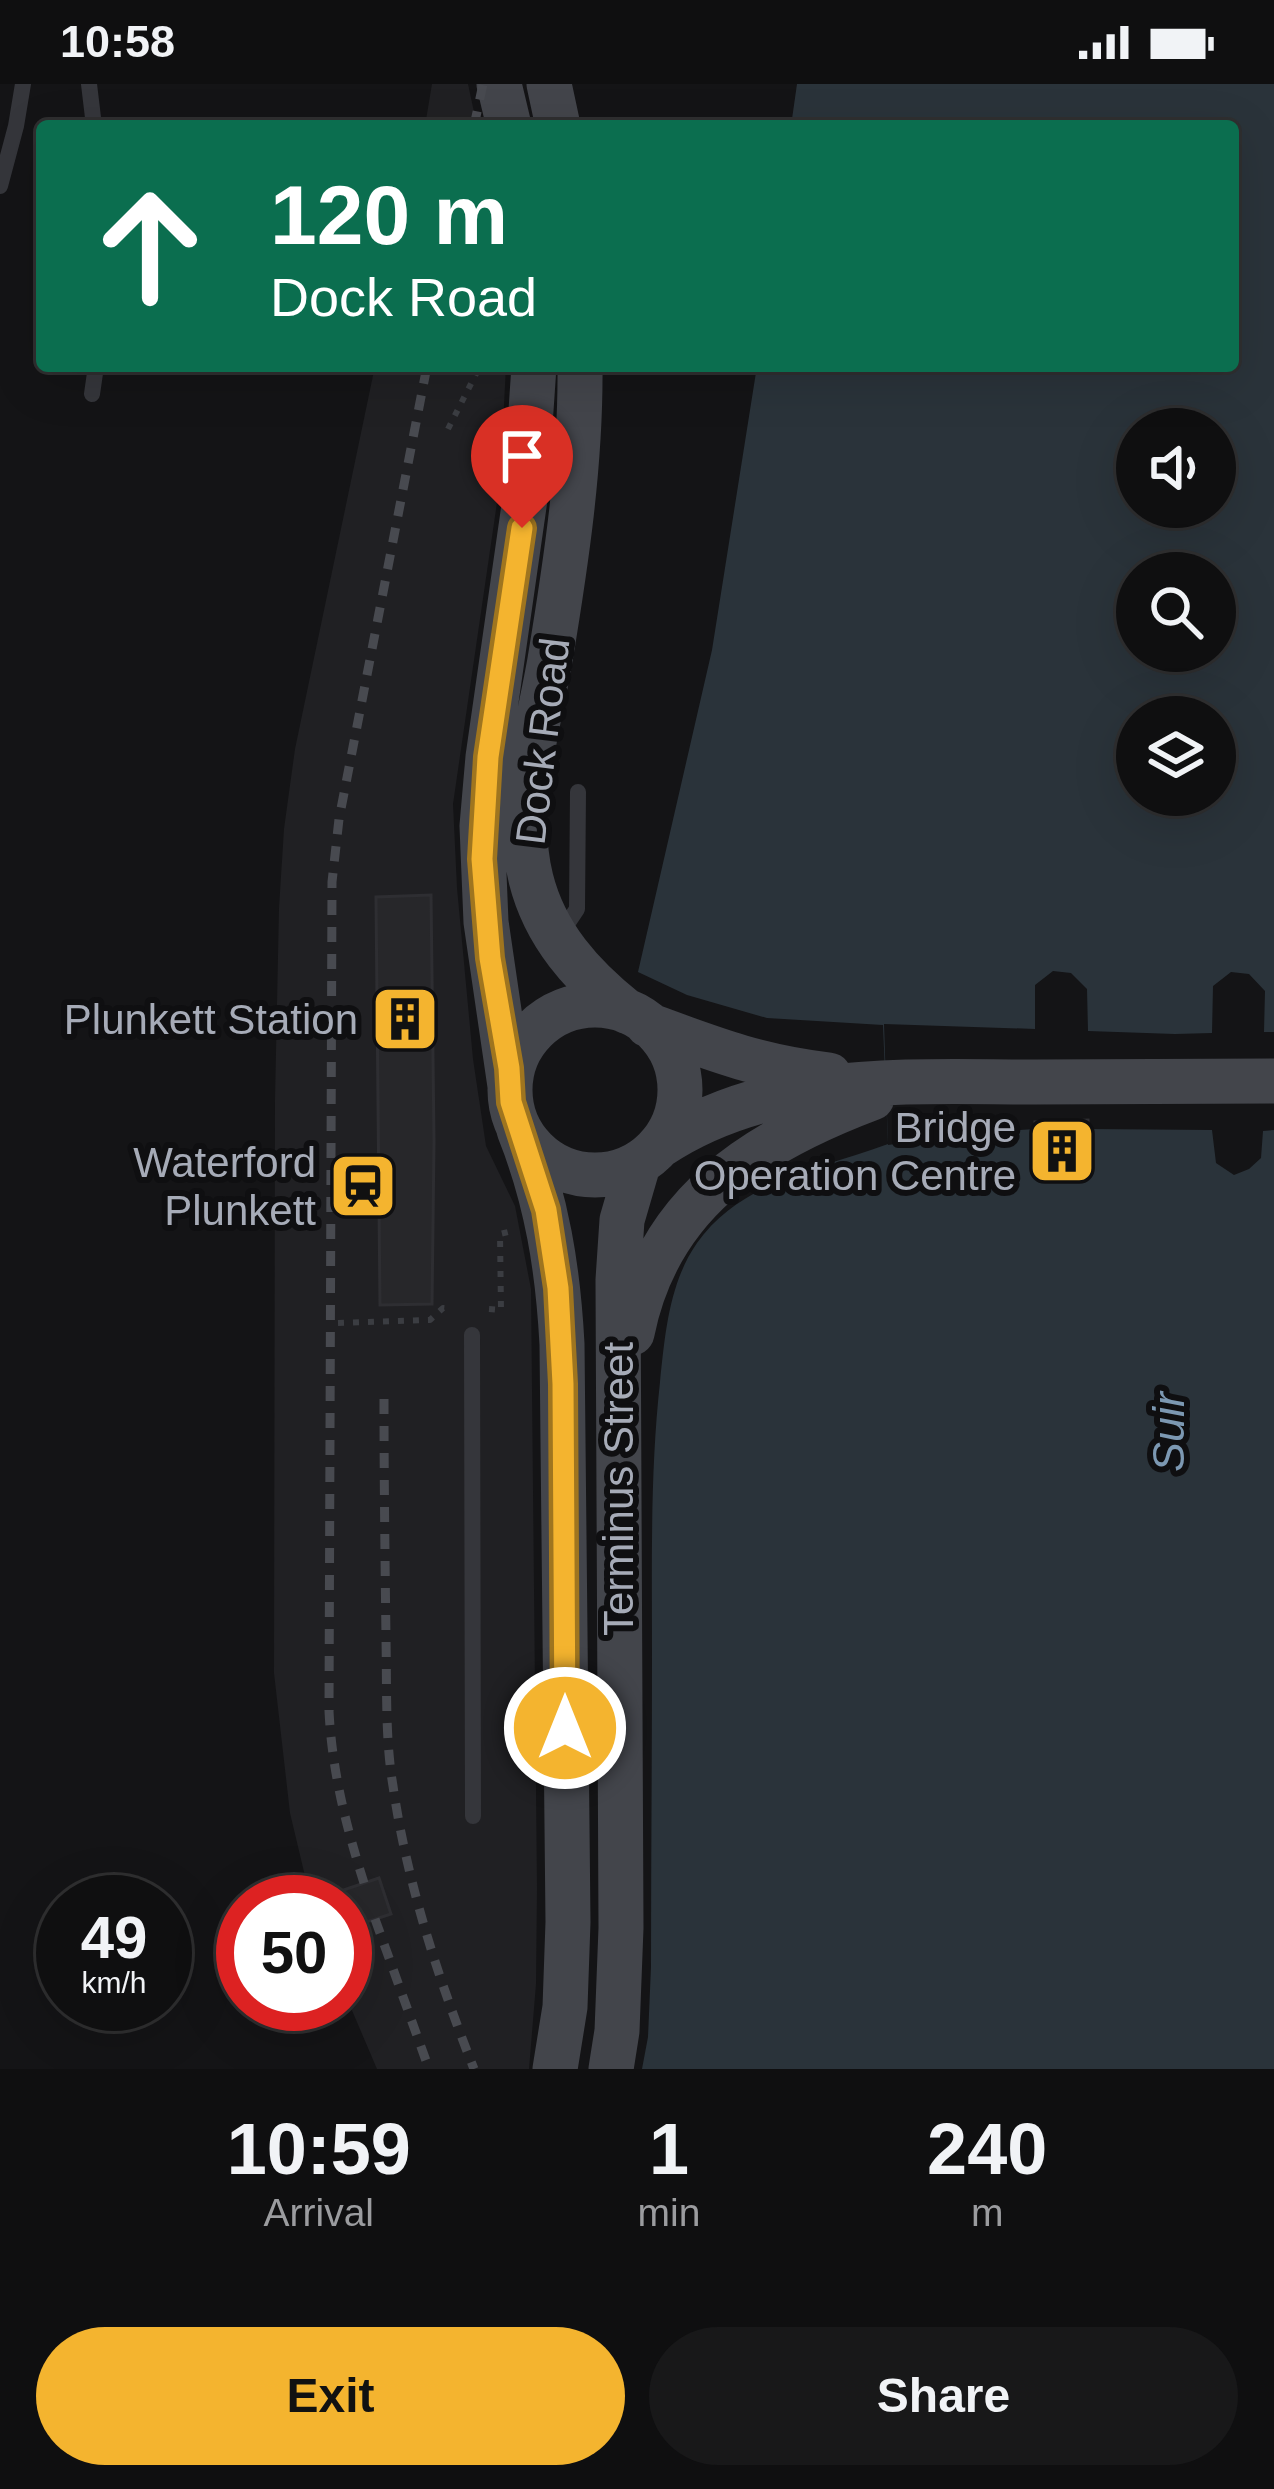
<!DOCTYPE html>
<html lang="en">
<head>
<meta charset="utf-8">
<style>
  :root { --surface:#0f0f10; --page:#181819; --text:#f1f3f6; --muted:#9b9c9f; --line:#2f2f30; --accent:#f4b42f }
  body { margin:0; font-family:Helvetica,sans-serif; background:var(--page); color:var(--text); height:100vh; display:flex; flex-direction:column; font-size:45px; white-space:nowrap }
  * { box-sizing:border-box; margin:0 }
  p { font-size:39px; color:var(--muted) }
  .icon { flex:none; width:66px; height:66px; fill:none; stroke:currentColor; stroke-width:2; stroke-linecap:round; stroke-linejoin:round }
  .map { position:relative; height:1985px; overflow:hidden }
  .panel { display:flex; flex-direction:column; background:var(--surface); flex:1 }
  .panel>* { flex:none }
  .guide { position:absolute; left:36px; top:36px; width:1203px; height:252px; border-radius:12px; box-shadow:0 12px 48px #0002,0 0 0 3px var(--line); background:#0b6e4f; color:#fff; overflow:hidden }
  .buttons { position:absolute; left:1116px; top:324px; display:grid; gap:24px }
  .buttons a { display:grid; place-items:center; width:120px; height:120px; border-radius:50%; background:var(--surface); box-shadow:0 12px 48px #0002,0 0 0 3px var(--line); font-size:60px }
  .speed { position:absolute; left:36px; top:1791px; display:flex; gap:24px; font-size:60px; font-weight:700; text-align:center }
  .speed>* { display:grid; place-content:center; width:156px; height:156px; border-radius:50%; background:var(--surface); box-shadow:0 12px 48px #0002,0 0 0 3px var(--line); line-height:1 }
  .speed small { font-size:30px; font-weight:400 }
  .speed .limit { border:18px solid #d22; background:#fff; color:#111 }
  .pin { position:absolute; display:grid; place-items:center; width:102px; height:102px; color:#fff; margin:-123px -51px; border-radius:50% 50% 50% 0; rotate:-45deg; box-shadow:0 0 12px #0007 }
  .pin .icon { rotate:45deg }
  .me { position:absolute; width:132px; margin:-66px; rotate:0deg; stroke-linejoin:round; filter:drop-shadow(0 0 9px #0008) }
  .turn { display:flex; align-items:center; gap:42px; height:252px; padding:0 36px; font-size:54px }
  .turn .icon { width:156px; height:156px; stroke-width:2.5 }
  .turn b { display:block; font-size:84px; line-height:102px }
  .eta { display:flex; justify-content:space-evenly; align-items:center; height:204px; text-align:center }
  .eta b { font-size:72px; font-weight:700; line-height:84px }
  .button { display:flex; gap:24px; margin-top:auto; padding:24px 36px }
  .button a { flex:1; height:138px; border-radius:72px; background:var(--accent); color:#111; font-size:48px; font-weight:700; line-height:138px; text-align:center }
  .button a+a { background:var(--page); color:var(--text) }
  .status { display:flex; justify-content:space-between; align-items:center; height:84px; padding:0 60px; background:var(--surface); direction:ltr }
  .status svg { height:33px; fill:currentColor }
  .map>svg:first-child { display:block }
</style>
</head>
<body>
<div class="status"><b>10:58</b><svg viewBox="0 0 49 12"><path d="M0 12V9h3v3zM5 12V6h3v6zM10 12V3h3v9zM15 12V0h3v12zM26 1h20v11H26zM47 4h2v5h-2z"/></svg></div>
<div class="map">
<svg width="1274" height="1985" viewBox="0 0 1274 1985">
  <rect width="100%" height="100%" fill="#141416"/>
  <path fill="#202023" d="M432 0H468L477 42H425Z
    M375 282H506L500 398 453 720 457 804 473 975 486 1062 515 1122 531 1205 537 1804 536 1900 529 1985H377L345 1910V1818H312L310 1813 290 1729 274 1589 275 1016 279 824 284 745 295 665Z"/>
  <path fill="#2a333a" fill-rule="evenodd" d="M797 0H1274V1985H642L648 1953 651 1883C651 1779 652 1676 652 1572 652 1481 650 1389 660 1298 665 1251 669 1199 697 1159 742 1096 821 1085 888 1060L883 941 767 934 687 911 638 888 712 566 757 282H1233V42H791ZM1137 345H1215V423H1137ZM1137 489H1215V567H1137ZM1137 633H1215V711H1137Z"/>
  <path fill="#141416" d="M1053 887 1071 889 1087 905 1088 947 1175 950 1212 949 1213 902 1231 888 1249 890 1265 907 1264 948H1274V1046L1263 1047 1261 1074 1249 1085 1234 1091 1216 1079 1212 1046 1089 1045V1077L1057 1090 1037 1080 1035 1045 973 1049 888 1061 884 940 1035 945V901Z"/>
  <path fill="#27272a" stroke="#2e2e32" stroke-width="3" d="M431 811 434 1057 432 1220 380 1221 376 813Z
    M1088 1036 1089 1077 1037 1080 1035 1038Z
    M379 1794 391 1830 345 1845V1818H314V1816Z"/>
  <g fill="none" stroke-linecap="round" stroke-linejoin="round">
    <path stroke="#3b3d42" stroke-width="6" stroke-dasharray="6 9" stroke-linecap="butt" d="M448 345 480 282
      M489 1225 501 1226 500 1150 512 1147
      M338 1239 430 1236 443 1224 453 1225"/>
    <path stroke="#35363b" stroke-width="16" d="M89 0 94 42
      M0 102 16 42 23 0
      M92 310 96 282
      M559 852 577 825 578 708
      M472 1251 473 1732"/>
    <path stroke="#43454b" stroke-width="45" d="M499 0 509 42
      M549 0 558 42
      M580 282C581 380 566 479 550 576 538 646 513 724 531 795 545 851 582 892 626 927
      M510 1006a85 85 0 1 1 170 0a85 85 0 1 1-170 0Z
      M648 941C713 965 759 983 829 991
      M510 1002 486 838 482 742 488 673 525 415 534 282
      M519 1046C547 1116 558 1185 562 1260L568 1838 565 1923 555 1985
      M659 1062C770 988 906 998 1034 998 1114 998 1194 997 1274 997
      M632 1249C658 1118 755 1058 872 1014
      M611 1985 617 1947 621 1844 618 1196 622 1136 638 1081"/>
    <path stroke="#484a50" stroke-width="9" stroke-dasharray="15 12" stroke-linecap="butt" d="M474 42 483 0
      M384 1315C384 1395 385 1475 386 1555 387 1604 385 1654 393 1702 407 1799 438 1894 474 1985
      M364 1799C346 1742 332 1687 329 1627L332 798 339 735 427 282
      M375 1835 429 1985"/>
  </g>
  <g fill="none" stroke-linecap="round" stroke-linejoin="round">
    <defs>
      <path id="route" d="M522 444 488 673 482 775 490 874 509 984 511 1018 546 1126 558 1204 563 1300 565 1644"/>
    </defs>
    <use href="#route" stroke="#9f751f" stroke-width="30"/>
    <use href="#route" stroke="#f4b42f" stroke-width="21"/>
  </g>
  <defs>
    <symbol id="building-square" viewBox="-11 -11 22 22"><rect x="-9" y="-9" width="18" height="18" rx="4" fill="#f4b42f" stroke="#0f0f11"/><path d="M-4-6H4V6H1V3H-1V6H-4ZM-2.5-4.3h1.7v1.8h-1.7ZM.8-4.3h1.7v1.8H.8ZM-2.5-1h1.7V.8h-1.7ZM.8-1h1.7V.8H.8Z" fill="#111"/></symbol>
    <symbol id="station-square" viewBox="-11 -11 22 22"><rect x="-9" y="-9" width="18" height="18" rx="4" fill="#f4b42f" stroke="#0f0f11"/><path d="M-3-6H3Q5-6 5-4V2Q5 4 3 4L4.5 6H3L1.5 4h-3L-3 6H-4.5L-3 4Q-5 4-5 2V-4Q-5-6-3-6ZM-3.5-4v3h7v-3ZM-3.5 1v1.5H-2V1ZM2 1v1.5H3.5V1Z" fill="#111"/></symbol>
  </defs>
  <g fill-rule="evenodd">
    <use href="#building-square" x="367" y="897" width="76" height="76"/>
    <use href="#building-square" x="1024" y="1029" width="76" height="76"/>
    <use href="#station-square" x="325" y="1064" width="76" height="76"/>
  </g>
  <g text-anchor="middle" stroke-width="12" stroke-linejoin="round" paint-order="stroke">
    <g font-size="42" fill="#a6abb7" stroke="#0f0f11">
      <text transform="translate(542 657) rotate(-83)" y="15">Dock Road</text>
      <text transform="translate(618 1405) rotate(-90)" y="15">Terminus Street</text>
    </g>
    <g font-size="42" fill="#a6abb7" stroke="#0f0f11" text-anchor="end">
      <text x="358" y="950">Plunkett Station</text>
      <text x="1016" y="1058">Bridge<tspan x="1016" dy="48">Operation Centre</tspan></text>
      <text x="316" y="1093">Waterford<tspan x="316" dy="48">Plunkett</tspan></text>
    </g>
    <g font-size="45" font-style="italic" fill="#7c98b2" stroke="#0f0f11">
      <text transform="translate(1168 1348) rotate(-90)" y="16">Suir</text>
    </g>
  </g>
</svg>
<div class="buttons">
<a><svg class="icon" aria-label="sound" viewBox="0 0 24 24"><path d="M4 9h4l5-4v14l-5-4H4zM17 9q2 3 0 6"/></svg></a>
<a><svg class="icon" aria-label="search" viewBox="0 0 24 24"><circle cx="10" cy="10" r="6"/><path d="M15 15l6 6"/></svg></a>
<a><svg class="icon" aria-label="layers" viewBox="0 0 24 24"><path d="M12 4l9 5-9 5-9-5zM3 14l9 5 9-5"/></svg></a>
</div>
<div class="speed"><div>49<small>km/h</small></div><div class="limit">50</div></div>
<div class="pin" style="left:522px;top:444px;background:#d93025"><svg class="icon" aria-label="arrive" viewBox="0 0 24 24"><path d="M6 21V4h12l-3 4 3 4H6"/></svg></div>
<svg class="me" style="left:565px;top:1644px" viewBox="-20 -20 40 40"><circle r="17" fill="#f4b42f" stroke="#fff" stroke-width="3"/><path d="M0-11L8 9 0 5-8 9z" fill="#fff"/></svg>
<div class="guide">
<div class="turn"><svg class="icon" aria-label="ahead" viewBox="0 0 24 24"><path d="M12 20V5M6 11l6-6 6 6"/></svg><div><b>120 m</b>Dock Road</div></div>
</div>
</div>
<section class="panel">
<div class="eta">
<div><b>10:59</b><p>Arrival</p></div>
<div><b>1</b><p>min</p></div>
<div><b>240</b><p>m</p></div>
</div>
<div class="button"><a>Exit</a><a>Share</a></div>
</section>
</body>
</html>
